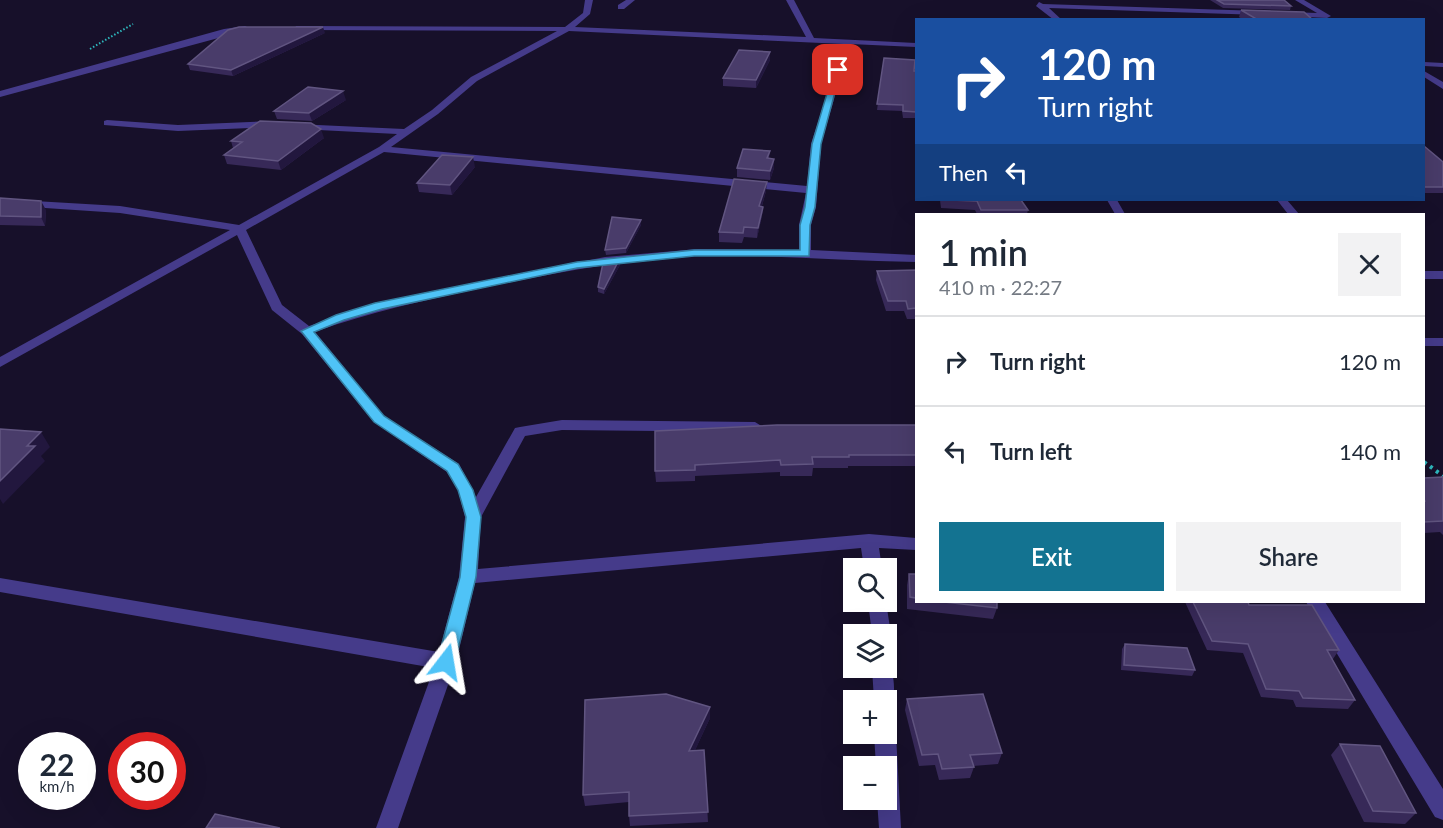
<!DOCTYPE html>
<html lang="en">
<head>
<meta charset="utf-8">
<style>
  :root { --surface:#fff; --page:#f2f2f3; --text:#1f2937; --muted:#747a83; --line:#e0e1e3; --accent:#137391 }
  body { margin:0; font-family:Lato,sans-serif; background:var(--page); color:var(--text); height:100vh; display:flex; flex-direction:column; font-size:22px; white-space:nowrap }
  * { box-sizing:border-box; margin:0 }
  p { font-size:20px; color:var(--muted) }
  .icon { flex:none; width:33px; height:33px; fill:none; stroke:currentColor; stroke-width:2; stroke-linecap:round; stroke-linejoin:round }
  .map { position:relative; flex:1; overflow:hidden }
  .details { position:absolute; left:915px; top:213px; width:510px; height:390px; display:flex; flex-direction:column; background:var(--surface); border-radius:0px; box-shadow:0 6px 24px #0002 }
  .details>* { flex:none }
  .top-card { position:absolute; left:915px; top:18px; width:510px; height:183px; border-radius:0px; box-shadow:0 6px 24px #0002; background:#1a4fa0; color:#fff; overflow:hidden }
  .buttons { position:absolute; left:843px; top:558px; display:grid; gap:12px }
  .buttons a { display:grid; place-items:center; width:54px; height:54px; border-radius:0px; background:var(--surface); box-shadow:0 6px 24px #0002; font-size:30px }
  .speed { position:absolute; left:18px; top:732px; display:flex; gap:12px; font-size:30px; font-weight:700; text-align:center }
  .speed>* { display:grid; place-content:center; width:78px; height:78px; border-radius:50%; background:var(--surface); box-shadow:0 6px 24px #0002; line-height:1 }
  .speed small { font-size:15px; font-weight:400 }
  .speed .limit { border:9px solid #d22; background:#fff; color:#111 }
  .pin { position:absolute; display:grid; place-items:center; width:51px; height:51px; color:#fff; margin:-26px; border-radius:12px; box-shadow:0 3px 9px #0006 }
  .me { position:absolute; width:66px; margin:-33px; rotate:14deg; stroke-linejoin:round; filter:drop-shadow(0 0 4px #0008) }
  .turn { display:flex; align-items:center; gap:21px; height:126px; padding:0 24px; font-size:27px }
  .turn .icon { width:78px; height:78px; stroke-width:2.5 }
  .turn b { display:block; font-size:42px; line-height:51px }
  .then { display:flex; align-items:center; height:57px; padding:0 24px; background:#0003; gap:12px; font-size:22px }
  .round { display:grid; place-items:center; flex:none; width:63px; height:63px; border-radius:0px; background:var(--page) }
  .head { display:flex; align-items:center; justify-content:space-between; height:102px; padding:0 24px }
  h1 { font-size:36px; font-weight:600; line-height:45px }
  .primary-button { display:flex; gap:12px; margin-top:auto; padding:12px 24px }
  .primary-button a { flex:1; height:69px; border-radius:0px; background:var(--accent); color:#fff; font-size:24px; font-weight:600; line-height:69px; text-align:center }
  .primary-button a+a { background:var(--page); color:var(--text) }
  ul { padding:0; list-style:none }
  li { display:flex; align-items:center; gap:18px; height:90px; padding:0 24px; border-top:2px solid var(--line) }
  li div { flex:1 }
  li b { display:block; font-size:22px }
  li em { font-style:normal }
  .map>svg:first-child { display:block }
</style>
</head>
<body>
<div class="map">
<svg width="1443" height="828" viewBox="0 0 1443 828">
  <rect width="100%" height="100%" fill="#17102a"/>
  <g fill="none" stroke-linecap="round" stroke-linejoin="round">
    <path stroke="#2eb8be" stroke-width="2" stroke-dasharray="1.5 2" stroke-linecap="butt" d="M90 49 133 24"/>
    <path stroke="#2eb8be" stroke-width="4" stroke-dasharray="3 4.5" stroke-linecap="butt" d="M1424 462 1443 476"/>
    <path fill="#453b8a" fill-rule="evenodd" d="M585 0H593L590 14 575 27 806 37 786 0H794L814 38 916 43V47L850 44 821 144 816 207 811 225V250L916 255V262C844 261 771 254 698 256 625 259 554 273 482 288 426 300 369 312 315 332L384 416 459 464 476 497 515 428 520 427 562 420 755 422 763 427 755 432 562 430 525 436 481 517 478 569 869 534 916 538V550L879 548 882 568H864L861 548 475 583 456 662 398 828H376L434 668 0 592V578L439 652 459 577 465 517 458 490 447 472 374 422 302 334 272 310 237 235 0 367V357L230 230 120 213 0 205V199L120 206 239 225 379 147 397 134 299 129 296 128V124L404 129 432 110 471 77 557 31 299 30 295 28 296 26 565 27 583 13ZM569 31 843 44 811 144 807 186 391 147 438 114 477 81ZM384 152 806 193 799 225V250L698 249 605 257 404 297 360 309 309 326 282 305 246 230Z
      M626 0H635L624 9H618V5Z
      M1295 0H1304L1331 16 1327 18 1285 16 1288 12 1317 13Z
      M1039 2 1043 4 1261 11 1265 13 1261 15 1049 8 1062 20H1054L1036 6Z
      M245 26 249 28 248 30 0 97V91L224 29Z
      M1424 62 1443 63V67L1424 66Z
      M1424 71 1443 82V89L1424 77Z
      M107 120 178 125 275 121 280 124 275 127 178 131 104 125V121Z
      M1107 200H1117L1125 214H1115Z
      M1277 200H1287L1299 214H1288Z
      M1424 271H1443V279H1424Z
      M1424 338H1443V346H1424Z
      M868 602H886L891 634 888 640 886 634H872Z
      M1306 602H1325L1443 789V820L1435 817Z
      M886 661C895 669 896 695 891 706L886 708V700H874L872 668H886Z
      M886 725 892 727 896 734 901 828H879L877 800H886V766H876L874 734H886Z"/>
  </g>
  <path fill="#372958" d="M1210 0H1284L1291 6 1290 10 1223 8Z
    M1241 10 1313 20H1243L1239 17Z
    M325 33 233 76 190 70 188 64Z
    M770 52V60L756 88 723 86V78Z
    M884 58 914 71H916V118H903L902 111 877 110Z
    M346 100 312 121 277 119 274 111Z
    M324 138 281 170 227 164 224 155 233 148 231 141Z
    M1424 146 1443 162V193H1424Z
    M770 151 769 158 774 159V168L770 180 737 177V168Z
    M475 167 452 195 419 192 417 183Z
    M766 191 762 206 763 207 762 216 757 238 744 237 742 243 719 242V232Z
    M0 198 46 210 45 226 0 225Z
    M940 200H1021L1028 210 1027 214H977L975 210 941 208Z
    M641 220V225L626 253 606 255 605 250Z
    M619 260 620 265 604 294 598 292V287Z
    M916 270V319H907L904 311H886L876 280 877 271Z
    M916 425V466H848V468H813L812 476H780V472L695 476V481L656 482 655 471Z
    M1443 477V535L1440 532 1424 533V478Z
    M909 574H916V602H997V608L993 619 907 609V585Z
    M1185 602H1248L1249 605 1339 650 1333 659H1331L1355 700 1348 709 1296 707 1293 700 1261 697 1243 653 1207 650Z
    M1125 644 1195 670 1192 676 1121 670 1122 649Z
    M907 699 1002 753 998 764 973 766 974 767 970 778 939 780 935 765 919 766 905 710Z
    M710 718 695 750H704L708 822 630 826 629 816V802L585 806 583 795Z
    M1340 744 1416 813 1405 824 1364 822 1331 755Z"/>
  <path fill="#22173e" d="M323 27 325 33 233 76 231 70Z
    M770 52V60L756 88V80Z
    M343 91 346 100 312 121 309 113Z
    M321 129 324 138 281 170 278 161Z
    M473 157 475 167 452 195 450 185Z
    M774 159V168L770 180V171Z
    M767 182 766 191 759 216V206Z
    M41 201 46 210 45 226 41 217Z
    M763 207 762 216 757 238 758 228Z
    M641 220V225L626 253V248Z
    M619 260 620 265 604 294V289Z
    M41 432 50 447 41 456 45 461 3 504 0 499V481L27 446Z
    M710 707V718L690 761 689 751Z"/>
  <path fill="#493c6a" stroke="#615581" stroke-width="1.5" d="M1217 0H1284L1291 6 1224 4Z
    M1241 10 1304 12 1313 20H1258Z
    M239 27H323L231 70 188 64 228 30Z
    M739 50 770 52 756 80 723 78Z
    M884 58 915 60 914 71H916V112L903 111V105L877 104Z
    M308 87 343 91 309 113 274 111Z
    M260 121 311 123 321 129 278 161 224 155 242 142 231 141Z
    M1424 146 1443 162V187H1424Z
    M743 149 770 151 767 158 774 159 770 171 737 168Z
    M442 155 473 157 450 185 417 183Z
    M734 179 767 182 759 206 763 207 758 228 744 227 743 233 719 232Z
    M0 198 41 201V217L0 216Z
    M950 200H1021L1028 210H981L977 201Z
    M612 217 641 220 626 248 605 250Z
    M619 260 604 289 598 287 603 263Z
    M916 270V308L908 309 906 301H888L877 271Z
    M777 425H916V455H849V457H812L813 464 781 465 780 460 695 465V470L655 471V431Z
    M0 429 41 432 27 446H35L0 481Z
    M1443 477V521L1424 522V501H1425L1424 499V478Z
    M909 574H916V598L910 597Z
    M944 602H997V608Z
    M1193 602H1248L1249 605H1312L1339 650H1327L1355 700 1303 698 1299 691 1266 689 1248 644 1212 641Z
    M1125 644 1187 648 1195 670 1124 665Z
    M666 694 710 707 689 751 704 750 708 812 629 816V792L583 795 585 700Z
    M983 694 1002 753 970 755 974 767 942 769 938 754 922 755 907 699Z
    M1340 744 1380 746 1416 813 1373 811Z
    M215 814 280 828H206Z"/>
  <path fill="#4fc3f7" stroke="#337fa1" stroke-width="1.5" d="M838 67 841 70 821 144 815 207 810 225 809 256H694L577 268 382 309 344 320 314 332 384 416 458 464 473 490 481 517 476 577 455 662 452 667 446 669 440 667 437 662 460 577 466 517 458 490 447 471 374 422 301 331 336 315 375 303 577 262 694 250H800V225L805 207 812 144 834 70Z"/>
</svg>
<div class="buttons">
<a><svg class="icon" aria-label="search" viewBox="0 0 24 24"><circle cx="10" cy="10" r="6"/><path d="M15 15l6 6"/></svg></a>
<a><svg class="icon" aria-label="layers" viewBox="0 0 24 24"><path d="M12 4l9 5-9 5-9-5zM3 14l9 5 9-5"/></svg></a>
<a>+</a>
<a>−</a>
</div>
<div class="speed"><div>22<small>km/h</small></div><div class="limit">30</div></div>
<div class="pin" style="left:838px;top:70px;background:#d93025"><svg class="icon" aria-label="arrive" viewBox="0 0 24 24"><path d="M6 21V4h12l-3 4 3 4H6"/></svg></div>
<svg class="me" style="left:446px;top:662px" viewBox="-20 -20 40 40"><path d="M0-17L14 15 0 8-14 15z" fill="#4fc3f7" stroke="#fff" stroke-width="4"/></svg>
<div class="top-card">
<div class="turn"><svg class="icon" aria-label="right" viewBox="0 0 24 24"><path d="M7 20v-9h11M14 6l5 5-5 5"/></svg><div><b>120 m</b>Turn right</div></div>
<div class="then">Then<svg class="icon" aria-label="left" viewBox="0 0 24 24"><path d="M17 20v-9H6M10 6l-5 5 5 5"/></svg></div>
</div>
<section class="details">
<div class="head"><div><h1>1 min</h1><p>410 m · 22:27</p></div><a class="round"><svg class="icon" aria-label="close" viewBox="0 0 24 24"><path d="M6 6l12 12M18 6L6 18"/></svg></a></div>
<ul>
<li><svg class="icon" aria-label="right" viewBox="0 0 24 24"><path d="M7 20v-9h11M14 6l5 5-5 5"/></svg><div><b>Turn right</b></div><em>120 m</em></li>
<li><svg class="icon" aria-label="left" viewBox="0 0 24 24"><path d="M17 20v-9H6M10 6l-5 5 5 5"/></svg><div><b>Turn left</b></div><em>140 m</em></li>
</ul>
<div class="primary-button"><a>Exit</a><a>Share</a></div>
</section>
</div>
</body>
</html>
